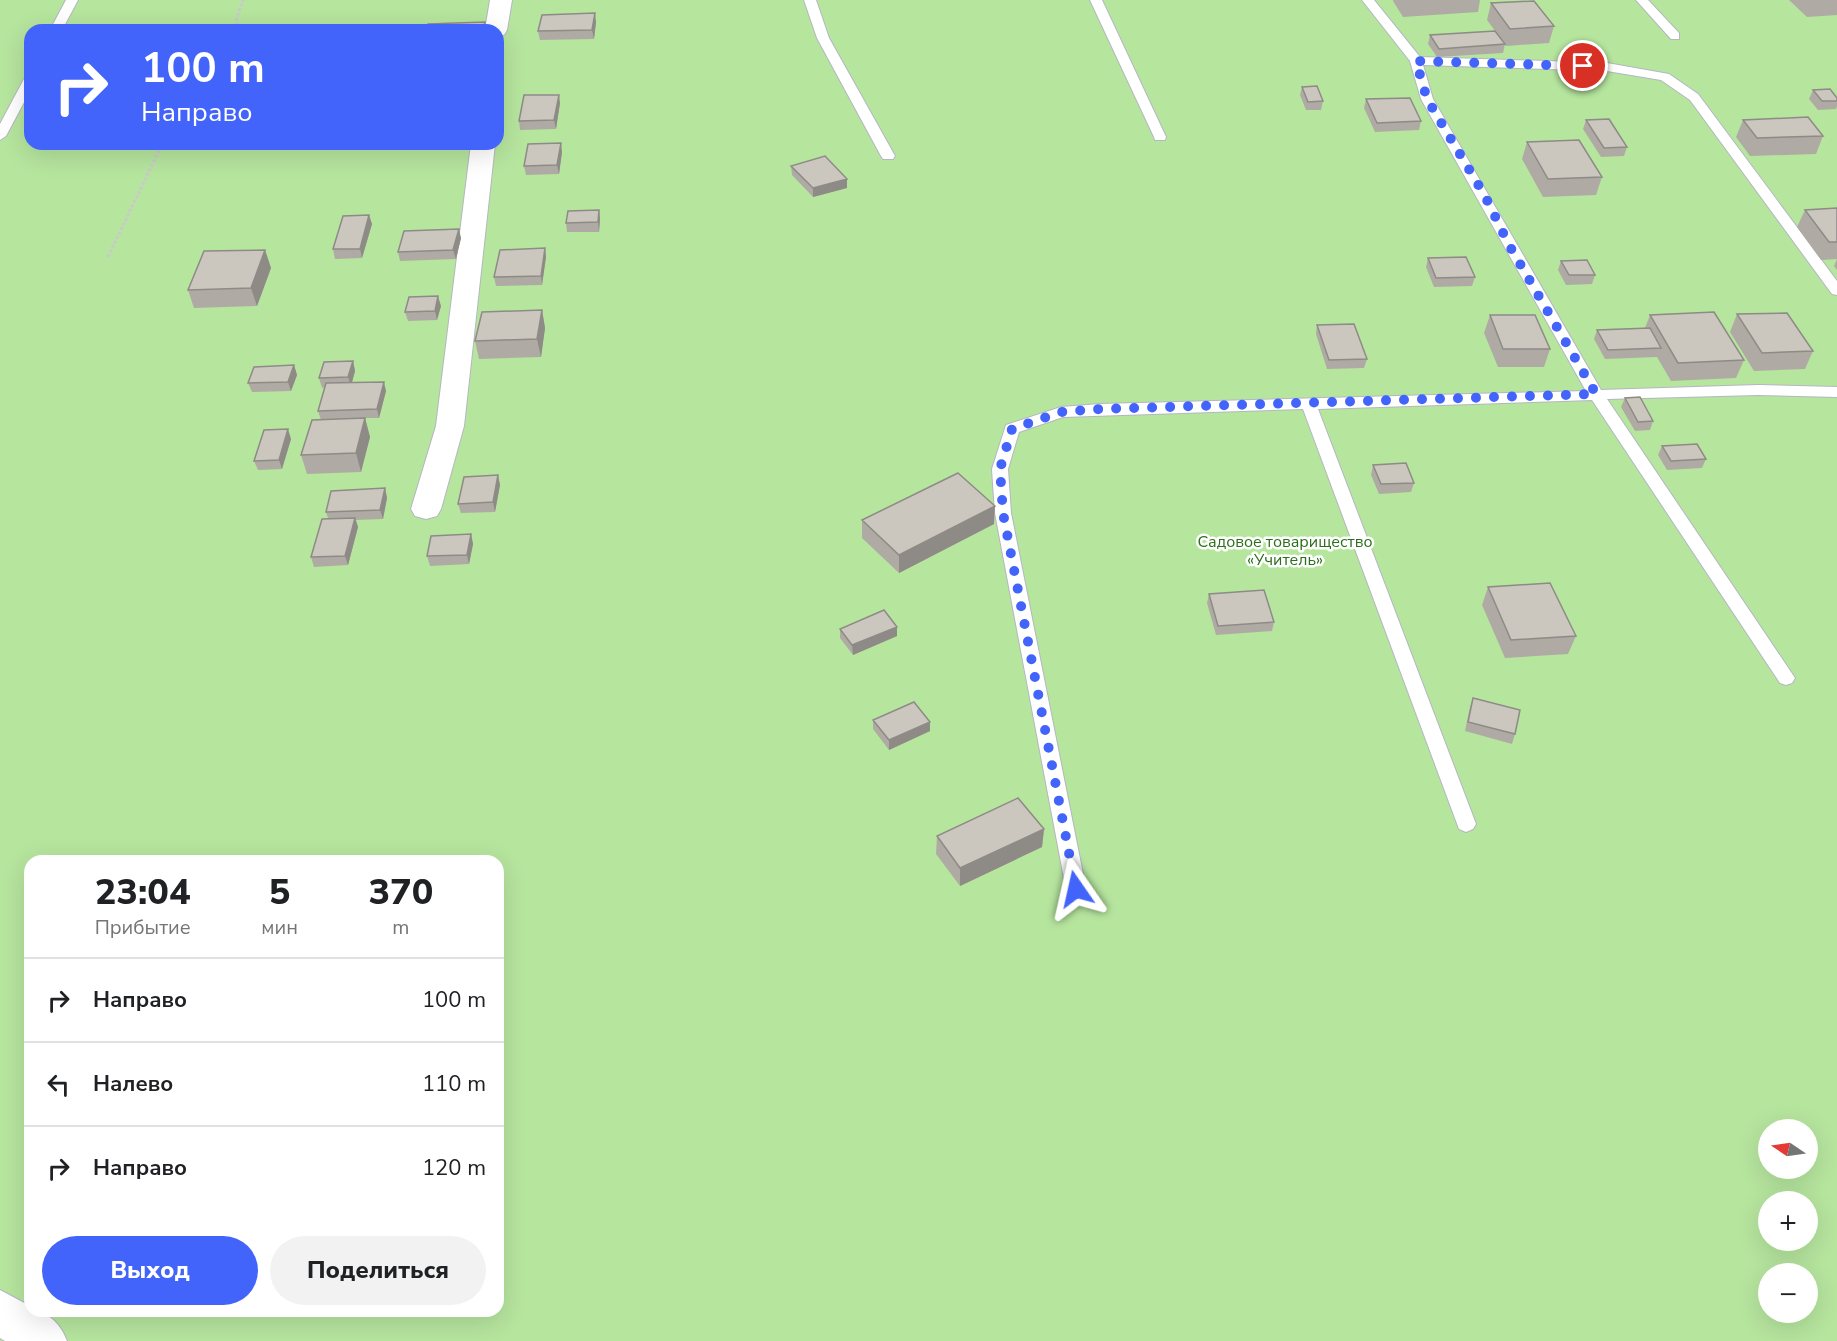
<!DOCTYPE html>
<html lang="ru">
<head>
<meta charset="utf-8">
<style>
  :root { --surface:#fff; --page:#f2f2f2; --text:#202124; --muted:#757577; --line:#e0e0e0; --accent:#4264fb }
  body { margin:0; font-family:"Nunito Sans",sans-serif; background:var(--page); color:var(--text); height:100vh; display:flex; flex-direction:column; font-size:22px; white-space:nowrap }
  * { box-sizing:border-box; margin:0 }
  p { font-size:20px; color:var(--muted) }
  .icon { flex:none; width:33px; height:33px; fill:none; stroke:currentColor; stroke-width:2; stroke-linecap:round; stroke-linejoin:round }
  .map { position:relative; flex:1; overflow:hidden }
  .details { position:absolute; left:24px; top:855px; width:480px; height:462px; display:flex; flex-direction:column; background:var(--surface); border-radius:18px; box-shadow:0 6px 24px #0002 }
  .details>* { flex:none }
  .top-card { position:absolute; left:24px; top:24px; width:480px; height:126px; border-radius:18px; box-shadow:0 6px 24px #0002; background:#4264fb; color:#fff; overflow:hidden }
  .needle { width:39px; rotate:283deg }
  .controls { position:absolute; left:1758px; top:1119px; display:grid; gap:12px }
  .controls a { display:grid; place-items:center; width:60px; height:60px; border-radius:50%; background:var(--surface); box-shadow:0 6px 24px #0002; font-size:30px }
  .pin { position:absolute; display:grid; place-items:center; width:51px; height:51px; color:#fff; margin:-26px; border:3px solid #fff; border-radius:50%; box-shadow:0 2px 6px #0007 }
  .me { position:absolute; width:66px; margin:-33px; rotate:349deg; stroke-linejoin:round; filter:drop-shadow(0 0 4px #0008) }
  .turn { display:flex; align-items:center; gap:21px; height:126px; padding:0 18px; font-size:27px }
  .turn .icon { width:78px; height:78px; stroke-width:2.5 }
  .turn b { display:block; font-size:42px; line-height:51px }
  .eta { display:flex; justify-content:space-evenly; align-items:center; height:102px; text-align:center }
  .eta b { font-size:36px; font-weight:800; line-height:42px }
  .cta { display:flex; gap:12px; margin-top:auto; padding:12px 18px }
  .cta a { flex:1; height:69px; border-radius:36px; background:var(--accent); color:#fff; font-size:24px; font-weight:800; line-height:69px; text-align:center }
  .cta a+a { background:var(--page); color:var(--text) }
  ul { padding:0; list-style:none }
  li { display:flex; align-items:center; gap:18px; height:84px; padding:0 18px; border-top:2px solid var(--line) }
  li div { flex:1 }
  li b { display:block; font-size:22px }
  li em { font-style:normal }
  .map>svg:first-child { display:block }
</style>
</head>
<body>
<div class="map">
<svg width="1837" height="1341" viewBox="0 0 1837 1341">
  <rect width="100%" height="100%" fill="#efe9e1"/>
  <path fill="#b6e59e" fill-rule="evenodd" d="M0 0H1837V1341H0ZM30 30H498V144H30ZM30 861H498V1311H30ZM1768 1130H1808V1168H1768ZM1768 1202H1808V1240H1768ZM1768 1274H1808V1312H1768Z"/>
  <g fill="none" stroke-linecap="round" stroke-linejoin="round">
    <defs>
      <path id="service" d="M66 0H78L62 30H50Z
        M804 0H816L829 38 895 156 893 159H883L881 156 817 38Z
        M1090 0H1102L1166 137 1165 140H1155L1154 137Z
        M1362 0H1374L1420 57 1607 63 1669 74 1698 94 1837 281V295L1832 294 1690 100 1661 80 1607 71 1423 65 1433 99 1601 390 1758 385 1837 387V397L1758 395 1607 399 1795 678 1792 683 1786 685 1780 683 1592 400 1318 409 1476 824 1473 829 1466 832 1459 829 1303 409 1063 417 1019 432 1008 469 1011 513 1086 889 1083 895 1076 897 1069 895 1066 889 995 513 992 469 1006 425 1061 407 1100 404 1586 391 1421 99 1410 61Z
        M1636 0H1648L1679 33V39H1671Z
        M30 75V91L6 136 0 140V124L24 79Z"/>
      <path id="minor" d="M490 0H512L507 30 504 35 498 36V30H485Z
        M471 144H495L464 426 441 509 437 516 426 519 415 516 411 509 436 426Z
        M0 1290 30 1306V1311C49 1311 61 1325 67 1341H5L0 1338Z"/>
    </defs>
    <use href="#service" stroke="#b4b7c1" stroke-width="2"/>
    <use href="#minor" stroke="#b4b7c1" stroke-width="2"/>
    <path stroke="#c9c9c9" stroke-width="3" stroke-dasharray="3 2" stroke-linecap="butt" d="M240 30 236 21 243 0
      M108 257 162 144"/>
    <use href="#service" fill="#fff" fill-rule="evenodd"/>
    <use href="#minor" fill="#fff" fill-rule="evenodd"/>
  </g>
  <path fill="#afaba4" d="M1393 0H1480L1478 12 1403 17 1393 1Z
    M1789 0H1837V15L1807 17Z
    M1491 3 1554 26 1549 43 1506 46 1487 20Z
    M596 22 594 39 540 40 538 31Z
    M1430 35 1505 44 1503 53 1437 57 1428 44Z
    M1302 87 1323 101 1321 110H1306L1300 95Z
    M1813 90 1837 98V106L1836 109 1818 110 1809 99Z
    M1366 99 1421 121 1419 130 1375 132 1364 108Z
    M560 103 556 129 520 130 519 121Z
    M1586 120 1627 147 1624 156 1601 157 1583 129Z
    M1743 120 1823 136 1816 154 1750 156 1736 137Z
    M1527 142 1602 177 1596 195 1543 197 1522 159Z
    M562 152 559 174 526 175 524 166Z
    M791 166 847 188 813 197 792 175Z
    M1837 208V270L1834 266 1837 259 1821 260 1797 227 1805 210Z
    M599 210 600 219 599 232H567L566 223Z
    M369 215 372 224 362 258 335 259 333 249Z
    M461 238 456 259 400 261 398 252Z
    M545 248 546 257 542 285 496 286 494 277Z
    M265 250 271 268 257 306 194 308 188 290Z
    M1428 258 1475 277 1472 286 1434 287 1426 267Z
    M1561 261 1595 275 1592 284 1566 285 1558 270Z
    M441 306 437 320 408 321 405 312Z
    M542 310 545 328 541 357 479 359 475 341Z
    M1737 314 1813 351 1805 369 1754 371 1730 332Z
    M1490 315 1550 349 1544 367H1498L1484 333Z
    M1650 315 1744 360 1736 378 1671 381 1657 357 1605 359 1594 339 1597 330 1645 328Z
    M1317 325 1367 359 1364 368 1327 369 1316 334Z
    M353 361 355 371 352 382 386 391 379 418H365L370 437 361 472 307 474 301 455 321 420 318 411 325 387 322 388 319 378Z
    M294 365 297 375 291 391 252 392 248 383Z
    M1625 398 1653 421 1650 430 1635 431 1621 407Z
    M291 439 282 469 258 470 254 461Z
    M1662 446 1706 459 1702 468 1667 470 1658 455Z
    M1373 465 1414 483 1411 492 1379 494 1371 475Z
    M498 475 500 485 495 512 461 513 458 504Z
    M385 488 387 498 383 519 356 520 358 527 348 565 314 567 311 557 328 518 326 512Z
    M862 520 994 524 899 573 862 538Z
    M471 534 473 544 469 564 430 566 427 556Z
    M1488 587 1576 636 1568 654 1505 658 1482 605Z
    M1209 594 1274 622 1272 631 1216 635 1207 603Z
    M897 627V636L853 655 840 638V629Z
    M1473 698 1515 734 1512 744 1465 731 1470 707Z
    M873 720 930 722V731L889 750 873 729Z
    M1044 829 1042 847 960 886 936 854 937 836Z"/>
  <path fill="#8e8b86" d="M595 13 596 22 594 39 592 30Z
    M559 95 560 103 556 129 554 120Z
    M561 143 562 152 559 174 557 165Z
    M847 179V188L813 197V188Z
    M599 210 600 219 599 232 598 222Z
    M369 215 372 224 362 258 360 249Z
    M459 229 461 238 456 259 453 250Z
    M545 248 546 257 542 285 541 276Z
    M265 250 271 268 257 306 251 288Z
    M438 296 441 306 437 320 435 311Z
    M542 310 545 328 541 357 537 339Z
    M353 361 355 371 351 386 348 377Z
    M294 365 297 375 291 391 288 382Z
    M384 382 386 391 379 418 377 409Z
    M365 418 370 437 361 472 356 453Z
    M288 429 291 439 282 469 279 460Z
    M498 475 500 485 495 512 493 502Z
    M385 488 387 498 383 519 380 510Z
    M995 506 994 524 899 573V555Z
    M355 518 358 527 348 565 345 556Z
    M471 534 473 544 469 564 467 555Z
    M897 627V636L853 655 852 645Z
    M930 722V731L889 750V740Z
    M1044 829 1042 847 960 886V868Z"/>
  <path fill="#cbc7bf" stroke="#8e8b86" stroke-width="1.5" d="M1534 1 1554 26 1510 29 1491 3Z
    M595 13 592 30 538 31 542 15Z
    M485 22 483 30H426L428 24Z
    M1495 31 1505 44 1439 49 1430 35Z
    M1317 86 1323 101 1308 102 1302 87Z
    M1830 89 1837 98V101H1822L1813 90Z
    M524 95H559L554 120 519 121Z
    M1410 98 1421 121 1377 123 1366 99Z
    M1808 117 1823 136 1757 138 1743 120Z
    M1609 119 1627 147 1604 148 1586 120Z
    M1579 140 1602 177 1548 179 1527 142Z
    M561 143 557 165 524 166 528 144Z
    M825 156 847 179 813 188 791 166Z
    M1837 208V242H1829L1805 210Z
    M599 210 598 222 566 223 568 211Z
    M369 215 360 249H333L343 216Z
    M459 229 453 250 398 252 404 231Z
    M545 248 541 276 494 277 500 250Z
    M265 250 251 288 188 290 204 251Z
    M1466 257 1475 277 1436 278 1428 258Z
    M1587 260 1595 275H1569L1561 261Z
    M438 296 435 311 405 312 409 297Z
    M542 310 537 339 475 341 482 312Z
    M1714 312 1744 360 1678 363 1650 315Z
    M1787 313 1813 351 1762 353 1737 314Z
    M1490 315H1535L1550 349H1503Z
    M1354 324 1367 359 1329 360 1317 325Z
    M1650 328 1661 348 1608 350 1597 330Z
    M353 361 348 377 319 378 324 362Z
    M294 365 288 382 248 383 254 367Z
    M384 382 377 409 318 411 326 383Z
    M1640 397 1653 421 1638 422 1625 398Z
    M365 418 356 453 301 455 312 420Z
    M288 429 279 460 254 461 264 430Z
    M1697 444 1706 459 1671 461 1662 446Z
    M1406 463 1414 483 1381 484 1373 465Z
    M958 473 995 506 899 555 862 520Z
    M498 475 493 502 458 504 464 477Z
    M385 488 380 510 326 512 331 491Z
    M355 518 345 556 311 557 322 519Z
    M471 534 467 555 427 556 431 536Z
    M1550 583 1576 636 1511 640 1488 587Z
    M1264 590 1274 622 1218 626 1209 594Z
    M884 610 897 627 852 645 840 629Z
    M1473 698 1520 710 1515 734 1468 722Z
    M914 702 930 722 889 740 873 720Z
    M1018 798 1044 829 960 868 937 836Z"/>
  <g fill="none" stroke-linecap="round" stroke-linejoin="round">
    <path stroke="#4264fb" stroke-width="10" stroke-dasharray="0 18" d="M1076 889 1003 513 1000 469 1012 429 1061 412 1100 409 1596 394 1509 245 1485 196 1427 99 1416 61 1583 66"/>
  </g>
  <g text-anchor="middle" stroke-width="5" stroke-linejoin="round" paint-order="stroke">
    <g font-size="16" fill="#2c6e1b" stroke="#fff">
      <text x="1285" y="547">Садовое товарищество<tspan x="1285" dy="18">«Учитель»</tspan></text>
    </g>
  </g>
</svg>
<div class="controls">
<a><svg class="needle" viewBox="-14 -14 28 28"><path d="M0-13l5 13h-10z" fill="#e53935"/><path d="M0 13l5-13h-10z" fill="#757577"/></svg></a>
<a>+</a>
<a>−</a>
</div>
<div class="pin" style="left:1583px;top:66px;background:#d93025"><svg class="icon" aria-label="arrive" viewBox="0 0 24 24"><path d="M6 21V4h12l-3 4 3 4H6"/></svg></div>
<svg class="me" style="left:1076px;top:889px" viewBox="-20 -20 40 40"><path d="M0-17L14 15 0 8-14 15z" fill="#4264fb" stroke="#fff" stroke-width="4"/></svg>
<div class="top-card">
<div class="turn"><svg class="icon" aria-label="right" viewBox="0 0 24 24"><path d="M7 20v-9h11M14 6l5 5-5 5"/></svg><div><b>100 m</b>Направо</div></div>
</div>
<section class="details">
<div class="eta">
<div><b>23:04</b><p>Прибытие</p></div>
<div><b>5</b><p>мин</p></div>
<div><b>370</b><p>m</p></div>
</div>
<ul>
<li><svg class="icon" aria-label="right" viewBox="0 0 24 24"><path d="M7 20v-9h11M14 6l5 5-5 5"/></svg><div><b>Направо</b></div><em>100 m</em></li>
<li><svg class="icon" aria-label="left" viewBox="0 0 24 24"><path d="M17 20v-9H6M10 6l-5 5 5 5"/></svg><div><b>Налево</b></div><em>110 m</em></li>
<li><svg class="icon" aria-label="right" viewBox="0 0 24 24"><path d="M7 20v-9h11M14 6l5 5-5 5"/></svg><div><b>Направо</b></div><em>120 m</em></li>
</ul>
<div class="cta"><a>Выход</a><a>Поделиться</a></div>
</section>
</div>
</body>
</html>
